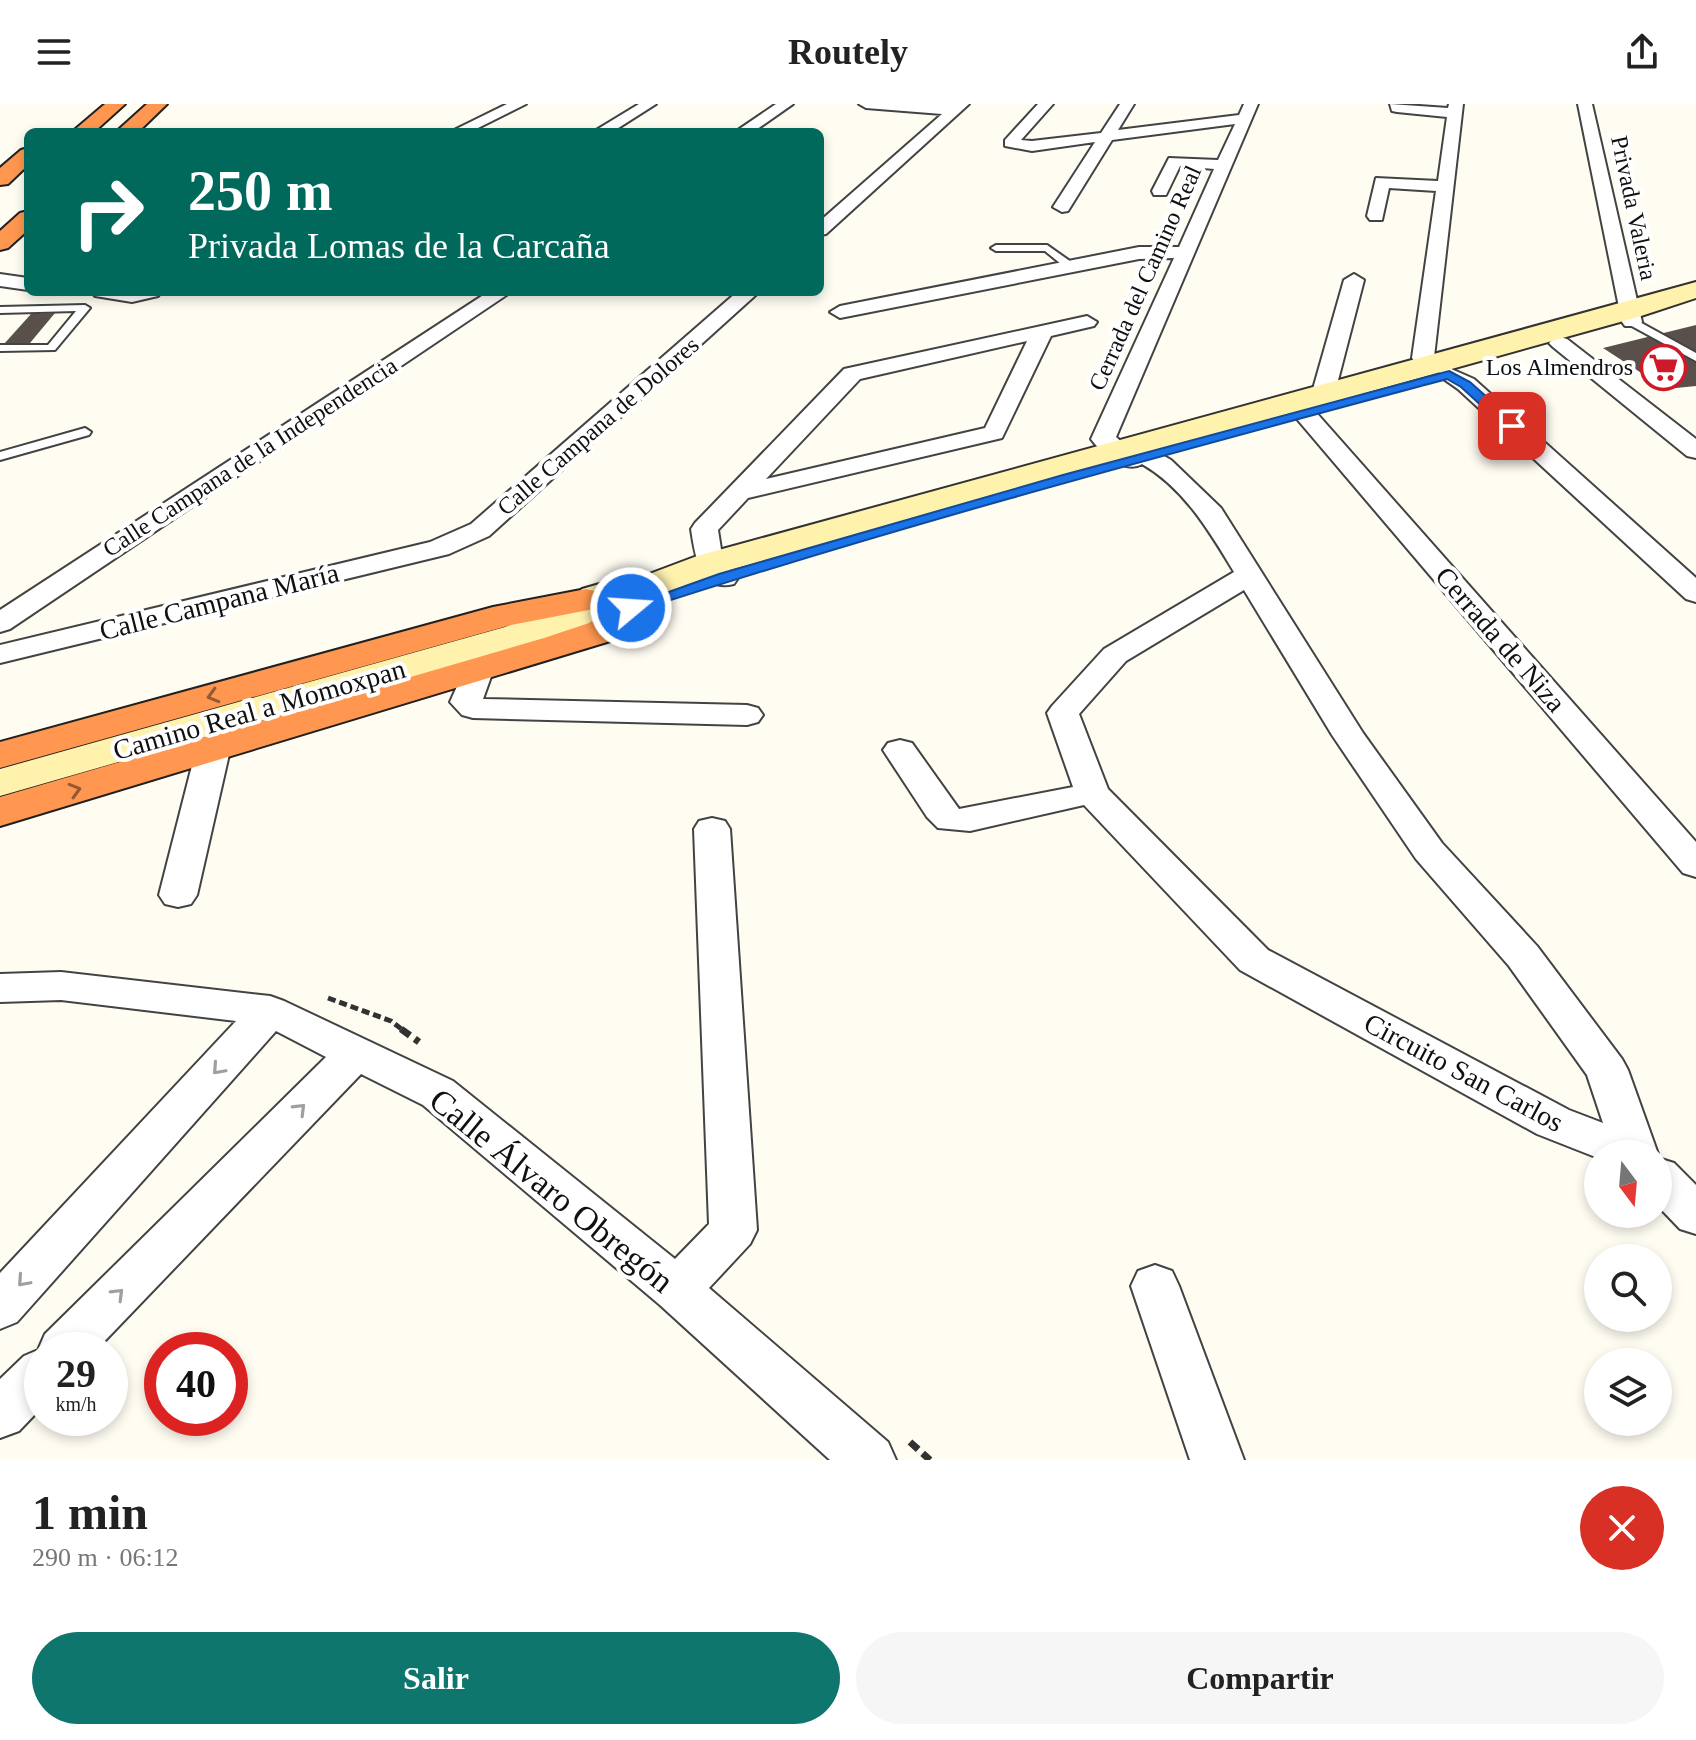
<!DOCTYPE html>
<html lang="es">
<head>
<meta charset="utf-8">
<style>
  :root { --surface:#fff; --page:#f6f6f6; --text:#222; --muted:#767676; --accent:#0f766e }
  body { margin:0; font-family:Georgia,serif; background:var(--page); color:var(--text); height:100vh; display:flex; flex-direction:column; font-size:30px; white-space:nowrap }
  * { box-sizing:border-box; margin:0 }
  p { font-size:26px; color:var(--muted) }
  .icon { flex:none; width:44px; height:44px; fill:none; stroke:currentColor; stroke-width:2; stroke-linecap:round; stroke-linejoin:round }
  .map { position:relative; height:1356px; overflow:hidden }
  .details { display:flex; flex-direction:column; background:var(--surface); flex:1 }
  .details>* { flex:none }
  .guide { position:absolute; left:24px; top:24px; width:800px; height:168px; border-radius:12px; box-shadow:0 4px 12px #0003; background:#00695c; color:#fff; overflow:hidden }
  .needle { width:52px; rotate:164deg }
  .fabs { position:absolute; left:1584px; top:1036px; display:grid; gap:16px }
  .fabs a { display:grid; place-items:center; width:88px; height:88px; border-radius:50%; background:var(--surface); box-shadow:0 4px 12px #0003; font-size:40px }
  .speed { position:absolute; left:24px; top:1228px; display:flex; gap:16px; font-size:40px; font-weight:700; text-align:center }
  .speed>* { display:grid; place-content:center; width:104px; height:104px; border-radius:50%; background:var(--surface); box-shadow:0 4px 12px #0003; line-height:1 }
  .speed small { font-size:20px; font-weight:400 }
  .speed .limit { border:12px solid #d22; background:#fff; color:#111 }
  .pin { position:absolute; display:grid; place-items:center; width:68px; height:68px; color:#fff; margin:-34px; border-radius:16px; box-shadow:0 4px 12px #0006 }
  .me { position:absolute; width:88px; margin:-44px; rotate:72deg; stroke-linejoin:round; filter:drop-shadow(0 0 6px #0008) }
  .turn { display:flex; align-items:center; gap:28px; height:168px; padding:0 32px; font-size:36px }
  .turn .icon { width:104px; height:104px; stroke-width:2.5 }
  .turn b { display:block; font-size:56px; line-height:68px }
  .round { display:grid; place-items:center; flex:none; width:84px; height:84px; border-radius:42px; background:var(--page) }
  .head { display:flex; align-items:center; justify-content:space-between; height:136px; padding:0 32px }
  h1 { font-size:48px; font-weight:600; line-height:60px }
  .primary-button { display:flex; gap:16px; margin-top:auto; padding:16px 32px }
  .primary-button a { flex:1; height:92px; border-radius:48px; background:var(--accent); color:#fff; font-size:32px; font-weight:600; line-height:92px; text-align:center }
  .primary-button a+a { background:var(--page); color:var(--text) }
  header { display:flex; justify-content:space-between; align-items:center; height:104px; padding:0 32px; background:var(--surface); font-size:36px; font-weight:600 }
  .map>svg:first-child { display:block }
</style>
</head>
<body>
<header><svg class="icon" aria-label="menu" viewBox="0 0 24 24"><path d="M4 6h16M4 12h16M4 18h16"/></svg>Routely<svg class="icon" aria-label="share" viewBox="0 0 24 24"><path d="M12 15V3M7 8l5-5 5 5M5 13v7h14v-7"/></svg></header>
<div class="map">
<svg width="1696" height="1356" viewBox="0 0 1696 1356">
  <rect width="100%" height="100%" fill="#fffcf2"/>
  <path fill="#5a504b" d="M55 209 30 239 4 240 31 210Z
    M1696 221V282L1666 285 1603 244Z"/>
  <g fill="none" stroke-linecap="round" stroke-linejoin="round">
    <defs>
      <path id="lane" d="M1047 141 1074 160V164H1066L1045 147H996L991 144 996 141Z
        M85 201 90 204 55 246 0 247V241H48L76 207 0 209V203Z
        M1628 216H1636L1696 249V257L1628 220Z
        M85 324 91 328 89 331 0 356V348Z"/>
      <path id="street" d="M507 0H526L470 28H450Z
        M639 0H656L612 28H593Z
        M776 0H793L753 28H735Z
        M859 0H969L826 130 820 131V117L942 10 866 4Z
        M1038 0H1053L1021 36 1032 37 1101 29 1120 0H1134L1118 26 1239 11 1244 0H1258L1116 333 1123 339H1141L1171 356 1221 404 1363 629 1442 739 1537 842 1622 955 1628 966 1658 1050V1051L1598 1050V1054L1537 1030 1240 866 1084 701 970 727 938 724 927 713 883 646 888 639 900 636 912 639 959 705 1073 683 1047 609 1052 602 1104 545 1234 468C1210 428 1184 384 1142 360 1125 370 1102 350 1091 335L1174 154 1139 155 840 214 830 208 840 202 1139 143H1179L1214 65 1180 62 1166 91H1154L1152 87 1169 54 1218 56 1235 20 1112 36 1068 107 1062 108 1053 103 1095 38 1032 47 1005 42V36ZM1244 486 1332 631 1416 755 1509 862 1587 971 1603 1019 1569 1006 1268 846 1108 685 1079 610 1126 557Z
        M1390 0 1448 4 1449 0H1463L1434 253 1441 262 1430 269 1422 267 1412 254 1436 87 1389 84 1382 116H1370L1367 112 1376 74 1438 77 1447 13 1397 8 1392 7Z
        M1578 0H1592L1642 218 1639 222H1625L1622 218Z
        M0 170 28 174V186L0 182Z
        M1354 170 1364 176 1336 284 1340 290 1337 295C1325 298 1320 295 1313 285L1344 176Z
        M92 188H161L158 192 132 198 95 192Z
        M488 188H511L10 525 0 528V506Z
        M737 188H759L489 432 449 450 0 559V541L430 438 471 420Z
        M1087 212 1097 218 1094 222 1051 232 1002 334 748 394 718 426 723 458 738 474 734 480C699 489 695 450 691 425L695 419 844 265ZM1027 237 985 324 766 375 860 275Z
        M1560 233 1567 235 1696 335V354L1687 352 1553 243 1549 239 1553 235Z
        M1449 264 1474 275 1696 474V498L1686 495 1458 285 1438 271 1441 266Z
        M1305 303 1313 305 1696 738V773L1683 769 1297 315 1293 310 1297 305Z
        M478 558 489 560 493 567 483 595 747 601 758 604 763 611 758 618 747 621 473 614 462 611 450 598 467 560Z
        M213 636 225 639 230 646 197 791 191 800 178 803 165 800 159 791 196 646 201 639Z
        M712 714 725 717 730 725 757 1126 750 1140 709 1184 888 1338 896 1356H830L660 1201 423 1001 361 970 96 1246H42V1303L19 1327 0 1334V1275L24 1252 38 1246 45 1230 326 953 276 927 17 1218 0 1225V1169L236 917 61 896 0 898V870L61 868 270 892 284 897 453 977 675 1155 709 1120 694 725 699 717Z
        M1658 1054 1674 1059 1696 1081V1130L1680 1125 1658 1102Z
        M1155 1161 1172 1167 1179 1182 1244 1356H1190L1131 1182 1138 1167Z"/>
      <path id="secondary" d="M1696 178V194L1638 213 723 468 648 495 651 499C640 528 615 521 590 524 571 527 551 534 533 539L0 692V665L505 523 565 500 582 485 603 479 620 481 697 452Z"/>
      <path id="highway" d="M105 0H125L94 28H72Z
        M147 0H167L138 28H116Z
        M28 44V61L8 80 0 81V64L21 46Z
        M28 107V126L8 144 0 146V127L20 109Z
        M586 485 599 488 605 496 599 504 511 521 0 664V638L493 503Z
        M625 499 638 502 644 510 617 535 0 722V693L544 534 589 519 612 502Z"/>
    </defs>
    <use href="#lane" stroke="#434343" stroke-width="4"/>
    <use href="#street" stroke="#434343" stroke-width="4"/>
    <use href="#secondary" stroke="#323232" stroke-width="4"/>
    <use href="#highway" stroke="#212121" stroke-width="4"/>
    <path stroke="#323232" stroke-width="5" stroke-dasharray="8 4" stroke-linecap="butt" d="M328 894 391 917 404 927"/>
    <path stroke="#323232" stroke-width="7" stroke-dasharray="11 6" stroke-linecap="butt" d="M401 925 419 938
      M910 1338 930 1356"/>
    <use href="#lane" fill="#fff" fill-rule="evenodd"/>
    <use href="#street" fill="#fff" fill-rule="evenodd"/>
    <use href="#secondary" fill="#fff2ad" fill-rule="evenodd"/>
    <use href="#highway" fill="#ff9750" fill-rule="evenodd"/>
  </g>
  <defs><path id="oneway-chevron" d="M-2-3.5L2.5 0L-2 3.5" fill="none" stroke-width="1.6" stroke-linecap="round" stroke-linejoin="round" transform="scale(2)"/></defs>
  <g stroke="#935a33">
    <use href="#oneway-chevron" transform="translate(213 592) rotate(164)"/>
    <use href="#oneway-chevron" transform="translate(75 686) rotate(-16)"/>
  </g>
  <g stroke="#9f9f9f">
    <use href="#oneway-chevron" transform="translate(218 965) rotate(132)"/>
    <use href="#oneway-chevron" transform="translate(300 1005) rotate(-45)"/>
    <use href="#oneway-chevron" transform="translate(23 1177) rotate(132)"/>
    <use href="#oneway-chevron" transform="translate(118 1190) rotate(-45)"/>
  </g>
  <path fill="#1a73e8" stroke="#114b97" stroke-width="2" d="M1449 267 1470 278 1516 319V325H1507L1461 283 1447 275C1176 348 904 420 637 507L631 508 624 504 719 470 1063 371Z"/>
  <defs>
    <symbol id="supermarket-ring" viewBox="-11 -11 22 22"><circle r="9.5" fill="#fff" stroke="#cf192b" stroke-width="1.5"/><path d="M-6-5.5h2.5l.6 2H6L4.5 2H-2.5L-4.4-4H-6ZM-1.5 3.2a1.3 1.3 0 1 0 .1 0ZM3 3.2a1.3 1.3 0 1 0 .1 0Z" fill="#cf192b"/></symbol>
  </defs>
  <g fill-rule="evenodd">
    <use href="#supermarket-ring" x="1638" y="238" width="51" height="51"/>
  </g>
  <g text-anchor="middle" stroke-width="8" stroke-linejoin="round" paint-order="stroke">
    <g font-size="24" fill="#101010" stroke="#fff">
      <text transform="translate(1634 104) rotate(78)" y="8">Privada Valeria</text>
      <text transform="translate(1145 174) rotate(-66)" y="8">Cerrada del Camino Real</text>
      <text transform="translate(598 322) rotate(-41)" y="8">Calle Campana de Dolores</text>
      <text transform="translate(250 353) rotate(-33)" y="8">Calle Campana de la Independencia</text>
    </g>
    <g font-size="24" fill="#101010" stroke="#fff" text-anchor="end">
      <text x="1633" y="271">Los Almendros</text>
    </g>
    <g font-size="28" fill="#101010" stroke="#fff">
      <text transform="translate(219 497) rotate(-14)" y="10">Calle Campana María</text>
      <text transform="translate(1501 535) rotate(49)" y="10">Cerrada de Niza</text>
      <text transform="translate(259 605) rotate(-16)" y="10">Camino Real a Momoxpan</text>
      <text transform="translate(1464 968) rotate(28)" y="10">Circuito San Carlos</text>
    </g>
    <g font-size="34" fill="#101010" stroke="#fff">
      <text transform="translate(552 1086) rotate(39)" y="12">Calle Álvaro Obregón</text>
    </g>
  </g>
</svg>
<div class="fabs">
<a><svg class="needle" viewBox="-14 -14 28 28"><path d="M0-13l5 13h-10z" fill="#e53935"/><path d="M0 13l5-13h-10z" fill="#767676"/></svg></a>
<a><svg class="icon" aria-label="search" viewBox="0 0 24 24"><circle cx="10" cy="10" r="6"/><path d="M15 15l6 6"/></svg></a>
<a><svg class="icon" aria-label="layers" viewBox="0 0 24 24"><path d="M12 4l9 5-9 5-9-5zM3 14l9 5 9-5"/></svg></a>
</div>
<div class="speed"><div>29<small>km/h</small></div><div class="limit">40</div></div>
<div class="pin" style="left:1512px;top:322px;background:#d93025"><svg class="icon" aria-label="arrive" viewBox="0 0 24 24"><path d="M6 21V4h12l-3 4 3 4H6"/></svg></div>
<svg class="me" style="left:631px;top:504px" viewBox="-20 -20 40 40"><circle r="17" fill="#1a73e8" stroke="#fff" stroke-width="3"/><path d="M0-11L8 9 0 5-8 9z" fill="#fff"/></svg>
<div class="guide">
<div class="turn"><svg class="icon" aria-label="right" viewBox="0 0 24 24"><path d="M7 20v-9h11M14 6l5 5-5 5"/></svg><div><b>250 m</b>Privada Lomas de la Carcaña</div></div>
</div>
</div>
<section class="details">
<div class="head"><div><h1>1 min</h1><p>290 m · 06:12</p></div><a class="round" style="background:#d93025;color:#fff"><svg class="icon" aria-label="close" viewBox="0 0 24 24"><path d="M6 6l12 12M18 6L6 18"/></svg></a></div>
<div class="primary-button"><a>Salir</a><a>Compartir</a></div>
</section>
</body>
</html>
